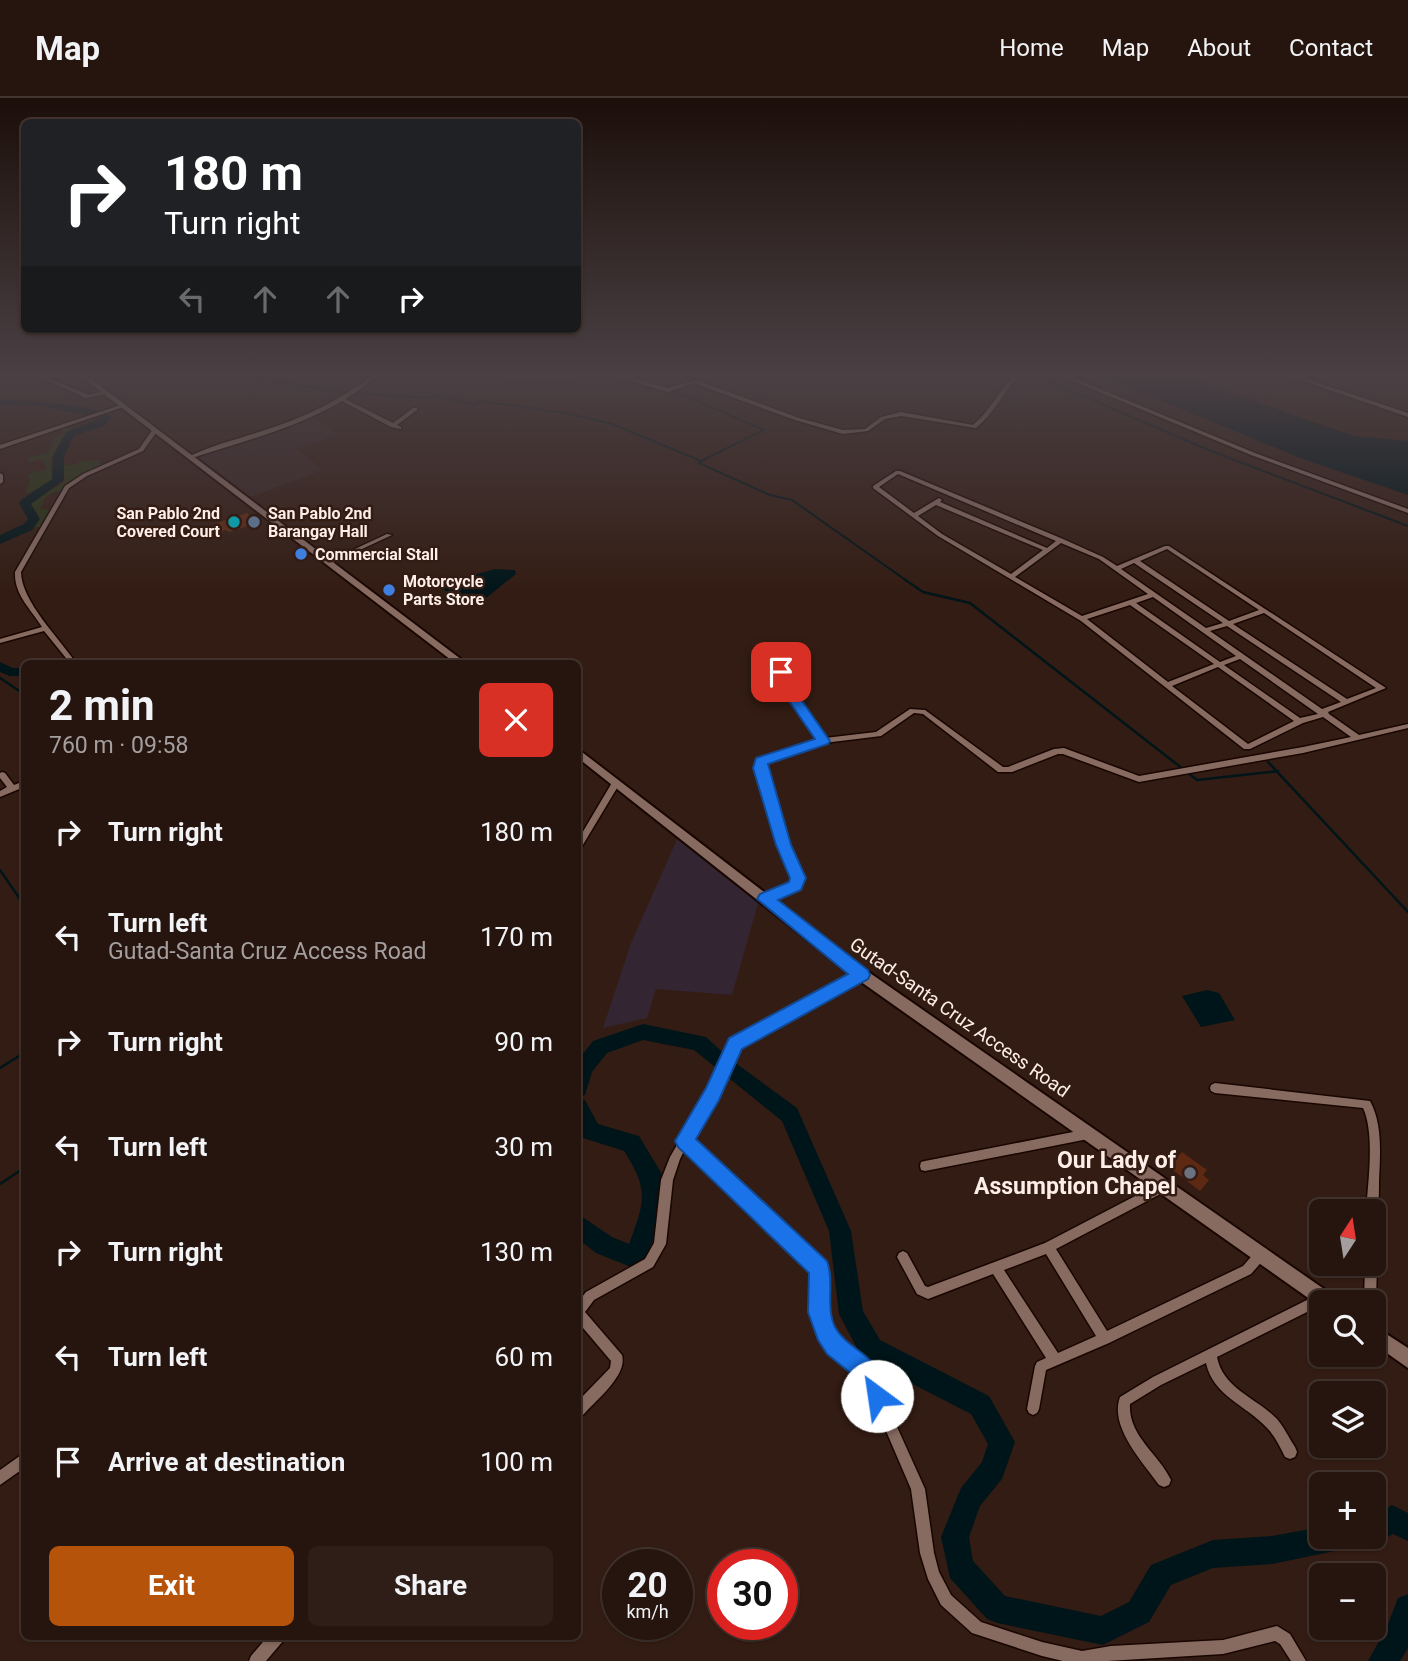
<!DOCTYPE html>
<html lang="en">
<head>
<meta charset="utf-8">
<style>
  :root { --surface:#26150e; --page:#2e1e17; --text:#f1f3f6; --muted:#a49f9e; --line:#42342e; --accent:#b45309 }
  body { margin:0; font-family:Roboto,sans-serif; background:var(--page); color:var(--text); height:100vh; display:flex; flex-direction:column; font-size:26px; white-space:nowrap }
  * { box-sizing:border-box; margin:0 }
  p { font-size:23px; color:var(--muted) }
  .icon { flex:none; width:38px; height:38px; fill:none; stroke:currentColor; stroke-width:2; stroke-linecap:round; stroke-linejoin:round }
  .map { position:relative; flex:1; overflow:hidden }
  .sheet { position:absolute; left:21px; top:562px; width:560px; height:980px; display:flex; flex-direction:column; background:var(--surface); border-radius:10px; box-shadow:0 2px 5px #0004,0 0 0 2px var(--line) }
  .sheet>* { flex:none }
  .banner { position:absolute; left:21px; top:21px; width:560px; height:214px; border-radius:10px; box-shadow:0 2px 5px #0004,0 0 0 2px var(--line); background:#202124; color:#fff; overflow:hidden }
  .needle { width:46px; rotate:12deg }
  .buttons { position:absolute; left:1309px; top:1101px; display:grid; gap:14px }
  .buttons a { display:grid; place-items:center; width:77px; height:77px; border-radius:10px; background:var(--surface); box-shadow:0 2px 5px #0004,0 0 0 2px var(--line); font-size:35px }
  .speed { position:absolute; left:602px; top:1451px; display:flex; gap:14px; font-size:35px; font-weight:700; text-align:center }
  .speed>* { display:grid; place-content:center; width:91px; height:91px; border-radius:50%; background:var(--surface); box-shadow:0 2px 5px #0004,0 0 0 2px var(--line); line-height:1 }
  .speed small { font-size:18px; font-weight:400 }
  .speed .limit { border:10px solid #d22; background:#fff; color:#111 }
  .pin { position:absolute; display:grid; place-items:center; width:60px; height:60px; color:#fff; margin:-30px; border-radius:14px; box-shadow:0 4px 10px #0006 }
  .me { position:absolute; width:77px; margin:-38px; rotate:329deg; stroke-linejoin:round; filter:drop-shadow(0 0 5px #0008) }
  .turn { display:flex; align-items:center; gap:24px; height:147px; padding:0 28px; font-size:32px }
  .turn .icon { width:91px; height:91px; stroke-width:2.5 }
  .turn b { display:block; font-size:49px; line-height:60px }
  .lanes { display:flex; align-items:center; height:66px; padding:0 28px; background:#0003; justify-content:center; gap:35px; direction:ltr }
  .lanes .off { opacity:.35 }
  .round { display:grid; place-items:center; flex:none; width:74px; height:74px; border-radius:10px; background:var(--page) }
  .summary { display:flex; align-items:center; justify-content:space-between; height:119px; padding:0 28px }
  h1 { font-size:42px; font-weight:700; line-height:52px }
  .primary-button { display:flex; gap:14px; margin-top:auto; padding:14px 28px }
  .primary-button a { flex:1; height:80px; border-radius:10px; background:var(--accent); color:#fff; font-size:28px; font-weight:700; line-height:80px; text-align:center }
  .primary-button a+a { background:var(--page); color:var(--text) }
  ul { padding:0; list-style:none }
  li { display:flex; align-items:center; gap:21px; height:105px; padding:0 28px }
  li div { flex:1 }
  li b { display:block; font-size:26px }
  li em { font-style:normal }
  header { display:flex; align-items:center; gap:42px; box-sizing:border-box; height:98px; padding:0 35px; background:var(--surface); border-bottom:2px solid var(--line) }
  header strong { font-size:33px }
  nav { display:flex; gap:38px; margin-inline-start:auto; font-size:24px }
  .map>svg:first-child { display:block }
</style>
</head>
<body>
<header>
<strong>Map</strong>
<nav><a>Home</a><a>Map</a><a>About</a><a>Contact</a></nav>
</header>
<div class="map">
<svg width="1408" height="1563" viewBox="0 0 1408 1563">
  <rect width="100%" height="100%" fill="#331c13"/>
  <path fill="#332531" d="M678 739 759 802 732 897 656 891 647 920 603 930 631 845Z"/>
  <path fill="#382422" d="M310 318 338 336 296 351 323 372 251 399 197 358Z"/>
  <path fill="#283213" d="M66 328 77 331 66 337 50 362 53 385 25 396 30 381 26 377 47 371 42 361 28 365 29 359 49 355 54 340 64 335 60 331Z
    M100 362 99 365 105 368 85 377 63 393 53 394 45 400 40 411 52 412 41 429H35L38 420 27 405C40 392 51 395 65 383L62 368 78 365 79 363Z"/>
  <path fill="#001519" d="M1099 277H1197L1205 286 1354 338 1408 343V397L1300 360Z
    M495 471 515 472 516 476 476 508 442 491 460 481Z
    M1207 892 1219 895 1235 922 1201 929 1182 898Z"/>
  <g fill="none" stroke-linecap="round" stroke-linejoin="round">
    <path stroke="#001519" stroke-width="2" d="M226 277 351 295
      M668 277 685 283 680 287
      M1034 277 1211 353 1408 428
      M672 292 764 332 699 364
      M356 295 426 300 436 298 476 307 479 303 566 315 612 326 699 362V365L770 397 792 402 907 483"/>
    <path stroke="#001519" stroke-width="2.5" d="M904 481 923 494 970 505 1197 682 1278 673
      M0 580 24 596
      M1268 664 1408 814
      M0 772 24 807
      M0 970 24 955
      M0 1086 24 1070"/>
    <path fill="#001519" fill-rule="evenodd" d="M0 302C23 302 96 306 112 319L104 328 74 338 64 358V382L31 406 40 421 32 432 0 446V437L24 426 28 421 19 405 21 402 52 381 53 358 66 334 100 320 40 308H0Z
      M0 564 13 570H24V578H10L0 574Z
      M643 926 706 939 730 961 797 1010 851 1133 863 1213 880 1242 989 1298 1015 1344 1002 1381 980 1408 969 1439 973 1463 1005 1498 1101 1518 1129 1504 1151 1467 1161 1463 1213 1442 1272 1438 1321 1429V1438H1362L1359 1448 1272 1466 1213 1470 1171 1487 1149 1524 1103 1547 997 1525 987 1521 950 1480 941 1439 961 1390 982 1364 988 1346 971 1316 862 1260 839 1216 829 1133 782 1023 694 952 643 942 607 955 592 974 585 997 578 1000 585 1002 598 1026 639 1038 662 1076 664 1111 644 1168 636 1171 596 1155 578 1141V1116L612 1139 629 1146C645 1103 649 1092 624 1053L583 1040 578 1029V962L593 943Z
      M1392 1407 1408 1415V1443L1393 1436 1374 1446 1364 1442 1363 1438H1374V1417Z
      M1408 1496V1550L1400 1563H1368L1386 1531 1398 1500Z"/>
  </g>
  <path fill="#5e2912" d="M247 415 257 425 229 434 226 432 221 434 213 426Z
    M1182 1054 1207 1072 1203 1077 1209 1082 1200 1093 1169 1069Z"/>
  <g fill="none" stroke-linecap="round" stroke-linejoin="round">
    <defs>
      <path id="street" d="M36 277H41L89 297 106 293 109 295 86 300Z
        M373 277H378L358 293 345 301 393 325 413 310H417V312L397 327 401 329V331L391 329 342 303C297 330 244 343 195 359L190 358C212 347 239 341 262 333 303 320 339 303 373 277Z
        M500 277H505L507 278 599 277 597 278 506 281Z
        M614 277H620L668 290 696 282 799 320 843 332 865 331 881 319 901 314 973 327C990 313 999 292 1015 277H1019C1004 294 994 315 976 330L901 318 885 321 868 333 843 336 795 322 694 285 668 294 614 278Z
        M1061 277H1066L1255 355 1408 411V415L1251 357 1061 278Z
        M1289 277H1295L1408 315V319L1289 278Z
        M121 307 126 308 0 351V347Z
        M153 331 158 332 143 353 87 378 69 390 21 474C21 503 60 541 76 565H70L44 533 0 545V541L42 529C31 511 14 497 15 474L65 388 83 376 139 351Z
        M896 373H900L1063 441 1103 459 1117 468 1165 448H1169L1386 590 1328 614 1329 616 1359 637 1408 626V630L1303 655 1139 684 1063 656H1058L1012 674H998L923 616 914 615 881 638 824 645 765 665 764 670 788 747 802 780 798 790 768 803H762L761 801 762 799 791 786 794 780 780 747 756 670 758 661 818 642 788 597 777 574 778 572H784L796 597 825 640 876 634 910 611 925 612 1003 669H1008L1054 651 1064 650 1139 678 1303 649 1351 639 1323 619 1303 625 1250 651H1244L1081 523 938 438 873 390V388ZM898 376 1056 443 1047 450 940 404 942 402 939 400 914 415 879 389ZM936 407 1043 452 1011 476 942 436 918 418ZM1061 445 1099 461 1148 496 1082 518 1015 479ZM1167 451 1259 512 1229 523 1140 463ZM1134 465 1223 525 1206 530 1121 471ZM1153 499 1236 558 1220 564 1136 505ZM1130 507 1214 566 1168 584 1087 521ZM1264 515 1376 590 1347 601 1233 526ZM1227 528 1341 604 1322 611 1210 533ZM1240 561 1318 616 1300 620 1224 567ZM1218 569 1294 623 1248 646 1172 588Z
        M0 375 3 377V384L0 386Z
        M387 436 392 437 332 465 327 464Z
        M2 674 5 675 14 687 24 683V689L0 699V693L7 689 0 680V675Z
        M616 682 620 685 581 750 578 751V742L613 683Z
        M862 873 865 874 867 877 865 880 739 949 716 999 691 1042 823 1166 825 1170V1214L830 1231 839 1244 870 1269 925 1391 934 1455 939 1474 951 1497 981 1524 1042 1544 1082 1553 1111 1548 1223 1542 1277 1528 1290 1536 1306 1563H1291L1280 1546 1275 1543 1223 1556 1107 1563H1063L1042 1558 972 1535 941 1507 928 1481 920 1455 911 1391 862 1277 831 1252 821 1238 813 1214V1172L685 1051 680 1061 673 1082 666 1146 653 1169 594 1202 585 1214 622 1257C628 1277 596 1302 583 1317L578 1318V1303L610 1270 611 1263 578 1224V1204L586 1194 645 1161 654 1145 661 1082 670 1059 708 993 731 943Z
        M1215 985 1370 1003C1383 1027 1380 1057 1379 1084 1379 1095 1379 1107 1376 1117L1374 1118V1113H1366C1368 1085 1375 1035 1363 1010L1215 995 1211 993 1210 990 1211 987Z
        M1088 1031 1092 1033 1093 1036 1092 1039 1088 1041 925 1073 921 1072 920 1068 921 1064 925 1063Z
        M1164 1083 1168 1084 1170 1088 1168 1092 1056 1151 1107 1233 1243 1168 1257 1152 1261 1150 1265 1152 1267 1156 1265 1160 1251 1176 1109 1245 1046 1272 1039 1311 1037 1315 1033 1317 1029 1315 1027 1311 1035 1268 1037 1264 1046 1260 993 1176 928 1201 917 1196 897 1159 899 1155 903 1153 907 1155 925 1188 928 1189 1045 1145ZM1046 1156 1096 1238 1058 1255 1004 1172Z
        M1374 1161 1377 1166 1376 1204 1374 1208V1204H1364L1365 1166H1374Z
        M1323 1194 1327 1196 1329 1200 1327 1204H1321V1207L1217 1259C1223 1291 1257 1300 1277 1321 1284 1329 1289 1340 1295 1349L1297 1354 1295 1359 1290 1361 1285 1359C1280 1349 1275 1338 1267 1330 1246 1307 1213 1298 1206 1265L1161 1287 1130 1306C1128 1338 1159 1356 1171 1382L1169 1387 1164 1389 1159 1387C1143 1364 1109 1329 1120 1299L1153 1279Z
        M24 1355V1370L0 1387V1372Z
        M268 1538H285L283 1543 266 1563H249L251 1558Z"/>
      <path id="secondary" d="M79 277H86L466 565H455Z
        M578 651 867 873 1334 1198 1336 1204H1321V1209L857 881 578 660Z
        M1374 1228 1408 1250V1270L1374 1246Z"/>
    </defs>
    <use href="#street" stroke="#190601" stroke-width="3"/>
    <use href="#secondary" stroke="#190601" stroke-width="4"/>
    <use href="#street" fill="#876b61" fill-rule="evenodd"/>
    <use href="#secondary" fill="#876b61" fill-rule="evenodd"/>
  </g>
  <linearGradient id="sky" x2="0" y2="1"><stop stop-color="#1c0f0a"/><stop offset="0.56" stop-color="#4a4044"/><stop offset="1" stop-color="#4a4044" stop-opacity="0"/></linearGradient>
  <rect width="1408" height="495" fill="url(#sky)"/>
  <path fill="#1a73e8" stroke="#114b97" stroke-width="2" d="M781 570 788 574 798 597 830 643 828 646 768 666 791 747 806 780 801 792 778 802 868 872 870 877 868 881 742 951 719 1002 696 1041 827 1163C835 1183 825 1208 835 1229 843 1244 859 1251 871 1263 880 1271 884 1287 888 1298L885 1306 877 1310 869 1306 858 1281 827 1256 818 1242 808 1214 809 1175 678 1049 675 1043 706 990 729 940 848 876 757 801 760 796 789 784 790 780 776 747 753 670 756 660 815 641 785 597 775 574Z"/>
  <circle fill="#0f9aa8" stroke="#331c13" stroke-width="2.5" cx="234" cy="424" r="7"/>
  <circle fill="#5c6f8a" stroke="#331c13" stroke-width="2.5" cx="254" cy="424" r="7"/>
  <g fill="#3f7fe0" stroke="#331c13" stroke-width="2.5">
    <circle cx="301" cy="456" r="7"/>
    <circle cx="389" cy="492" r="7"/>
  </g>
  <circle fill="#6b7280" stroke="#331c13" stroke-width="2.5" cx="1190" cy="1075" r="7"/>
  <g text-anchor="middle" stroke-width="5" stroke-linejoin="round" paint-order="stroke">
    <g font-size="16" font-weight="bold" fill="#feeee8" stroke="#331c13" text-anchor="start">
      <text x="220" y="421" text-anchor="end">San Pablo 2nd<tspan x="220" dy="18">Covered Court</tspan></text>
      <text x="268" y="421">San Pablo 2nd<tspan x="268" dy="18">Barangay Hall</tspan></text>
      <text x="315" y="462">Commercial Stall</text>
      <text x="403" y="489">Motorcycle<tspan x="403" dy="18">Parts Store</tspan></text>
    </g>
    <g font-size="19" fill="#feeee8" stroke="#331c13">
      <text transform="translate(960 919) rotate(35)" y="7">Gutad-Santa Cruz Access Road</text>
    </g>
    <g font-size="23" font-weight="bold" fill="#feeee8" stroke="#331c13" text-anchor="end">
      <text x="1176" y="1070">Our Lady of<tspan x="1176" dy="26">Assumption Chapel</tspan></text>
    </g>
  </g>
</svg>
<div class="buttons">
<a><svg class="needle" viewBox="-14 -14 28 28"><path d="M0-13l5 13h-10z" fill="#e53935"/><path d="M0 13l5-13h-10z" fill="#a49f9e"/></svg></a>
<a><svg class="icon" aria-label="search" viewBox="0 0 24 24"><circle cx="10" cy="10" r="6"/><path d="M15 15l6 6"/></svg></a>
<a><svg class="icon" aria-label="layers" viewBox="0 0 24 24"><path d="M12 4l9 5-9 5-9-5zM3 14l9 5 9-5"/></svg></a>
<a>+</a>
<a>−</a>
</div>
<div class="speed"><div>20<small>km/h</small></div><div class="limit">30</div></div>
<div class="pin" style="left:781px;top:574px;background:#d93025"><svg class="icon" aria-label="arrive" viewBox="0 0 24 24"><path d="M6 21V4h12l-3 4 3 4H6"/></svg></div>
<svg class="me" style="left:877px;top:1298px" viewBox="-20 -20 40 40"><circle r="19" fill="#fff"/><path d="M0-13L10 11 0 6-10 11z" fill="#1a73e8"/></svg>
<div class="banner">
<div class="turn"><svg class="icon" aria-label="right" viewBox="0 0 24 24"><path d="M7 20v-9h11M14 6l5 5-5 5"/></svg><div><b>180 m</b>Turn right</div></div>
<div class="lanes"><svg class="icon off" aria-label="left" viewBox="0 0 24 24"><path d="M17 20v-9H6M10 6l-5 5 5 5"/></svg><svg class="icon off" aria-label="ahead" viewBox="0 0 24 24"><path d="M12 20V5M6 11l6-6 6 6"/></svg><svg class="icon off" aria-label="ahead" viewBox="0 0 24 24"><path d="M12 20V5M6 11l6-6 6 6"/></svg><svg class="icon" aria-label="right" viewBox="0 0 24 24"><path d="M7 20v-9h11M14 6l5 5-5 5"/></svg></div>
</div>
<section class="sheet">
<div class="summary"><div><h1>2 min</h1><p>760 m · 09:58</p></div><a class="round" style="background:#d93025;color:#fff"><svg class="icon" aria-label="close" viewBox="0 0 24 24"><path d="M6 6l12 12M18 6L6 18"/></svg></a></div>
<ul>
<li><svg class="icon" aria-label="right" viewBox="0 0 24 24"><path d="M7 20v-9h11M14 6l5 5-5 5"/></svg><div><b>Turn right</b></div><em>180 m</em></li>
<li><svg class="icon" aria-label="left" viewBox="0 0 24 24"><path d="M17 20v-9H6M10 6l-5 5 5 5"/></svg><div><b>Turn left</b><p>Gutad-Santa Cruz Access Road</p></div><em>170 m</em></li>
<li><svg class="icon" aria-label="right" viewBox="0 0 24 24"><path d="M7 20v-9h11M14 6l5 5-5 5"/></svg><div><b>Turn right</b></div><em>90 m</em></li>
<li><svg class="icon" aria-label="left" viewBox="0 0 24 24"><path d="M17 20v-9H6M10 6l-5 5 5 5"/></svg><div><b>Turn left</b></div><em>30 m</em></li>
<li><svg class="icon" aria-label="right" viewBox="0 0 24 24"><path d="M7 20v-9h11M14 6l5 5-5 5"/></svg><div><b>Turn right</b></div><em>130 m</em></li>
<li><svg class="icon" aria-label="left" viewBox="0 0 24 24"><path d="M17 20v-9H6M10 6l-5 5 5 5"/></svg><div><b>Turn left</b></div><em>60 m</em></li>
<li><svg class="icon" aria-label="arrive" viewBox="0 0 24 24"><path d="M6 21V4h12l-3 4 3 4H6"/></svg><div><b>Arrive at destination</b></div><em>100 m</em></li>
</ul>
<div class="primary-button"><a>Exit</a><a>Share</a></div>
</section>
</div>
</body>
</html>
